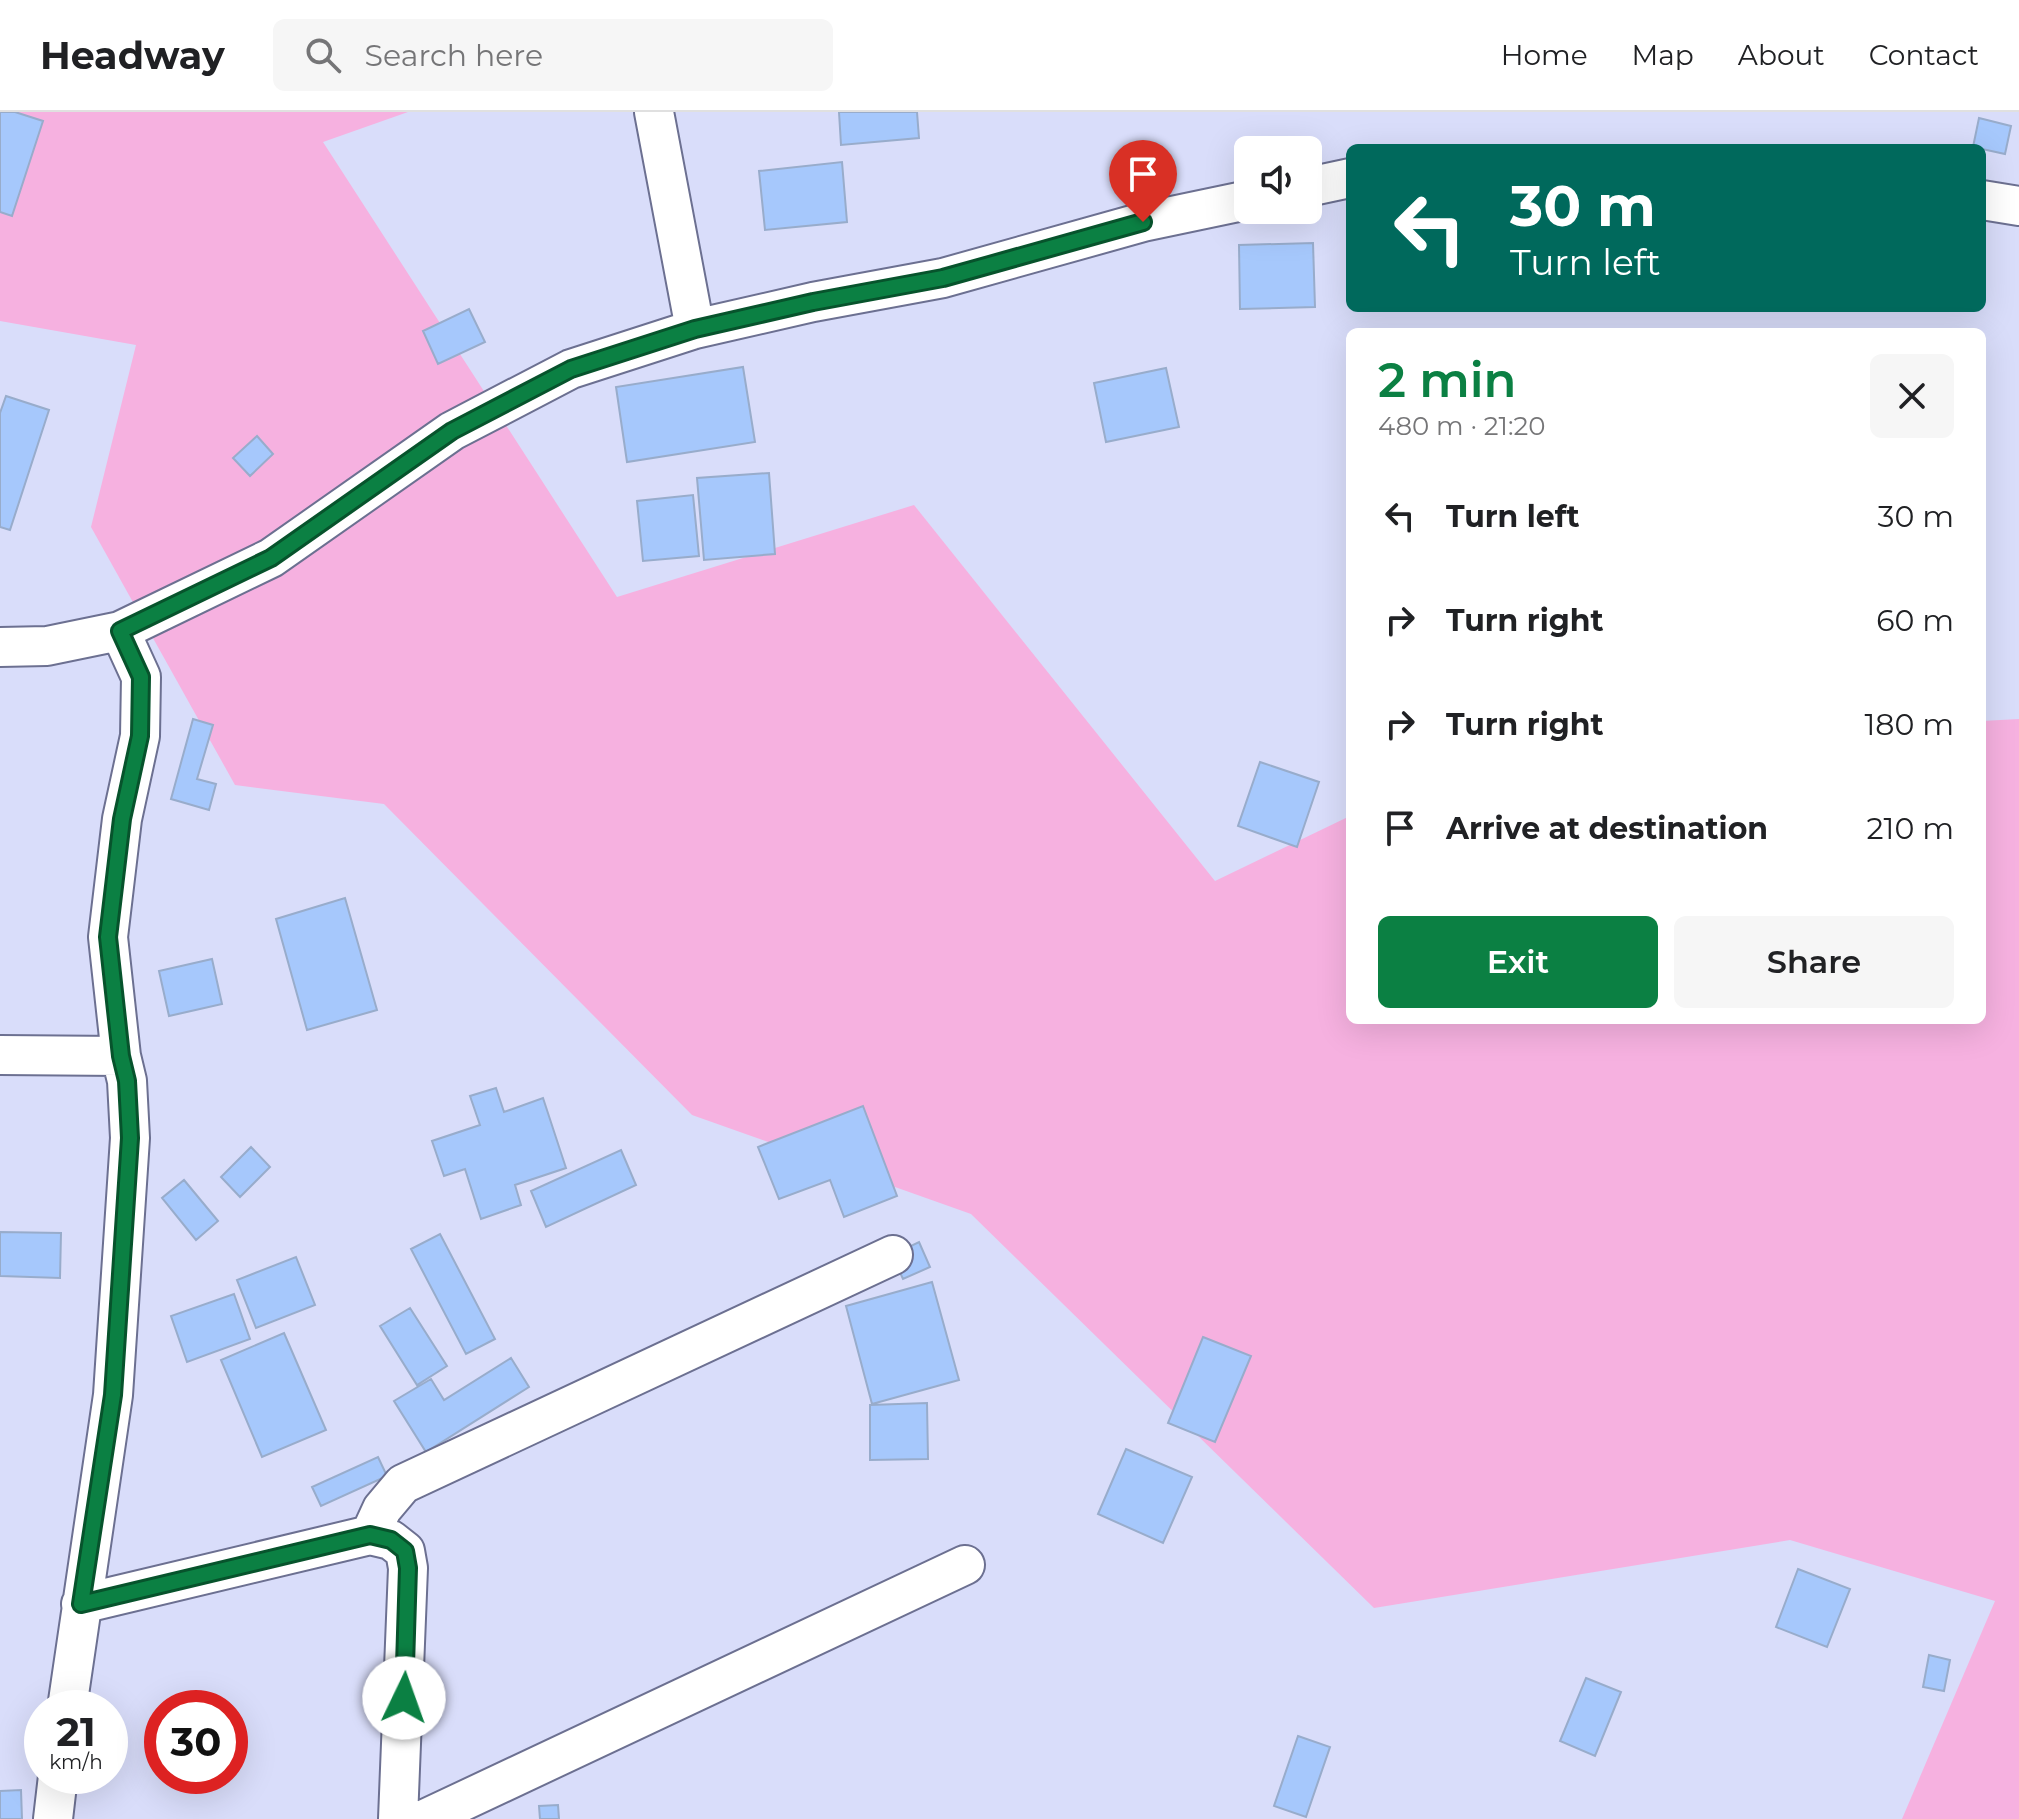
<!DOCTYPE html>
<html lang="en">
<head>
<meta charset="utf-8">
<style>
  :root { --surface:#fff; --page:#f6f6f6; --text:#202124; --muted:#757577; --line:#e0e0e0; --accent:#0b8043 }
  body { margin:0; font-family:Montserrat,sans-serif; background:var(--page); color:var(--text); height:100vh; display:flex; flex-direction:column; font-size:30px; white-space:nowrap }
  * { box-sizing:border-box; margin:0 }
  p { font-size:26px; color:var(--muted) }
  .icon { flex:none; width:44px; height:44px; fill:none; stroke:currentColor; stroke-width:2; stroke-linecap:round; stroke-linejoin:round }
  .map { position:relative; flex:1; overflow:hidden }
  .drawer { position:absolute; left:1346px; top:216px; width:640px; height:696px; display:flex; flex-direction:column; background:var(--surface); border-radius:12px; box-shadow:0 8px 32px #0002 }
  .drawer>* { flex:none }
  .banner { position:absolute; left:1346px; top:32px; width:640px; height:168px; border-radius:12px; box-shadow:0 8px 32px #0002; background:#00695c; color:#fff; overflow:hidden }
  .tools { position:absolute; left:1234px; top:24px; display:grid; gap:16px }
  .tools a { display:grid; place-items:center; width:88px; height:88px; border-radius:12px; background:var(--surface); box-shadow:0 8px 32px #0002; font-size:40px }
  .speed { position:absolute; left:24px; top:1578px; display:flex; gap:16px; font-size:40px; font-weight:700; text-align:center }
  .speed>* { display:grid; place-content:center; width:104px; height:104px; border-radius:50%; background:var(--surface); box-shadow:0 8px 32px #0002; line-height:1 }
  .speed small { font-size:20px; font-weight:400 }
  .speed .limit { border:12px solid #d22; background:#fff; color:#111 }
  .pin { position:absolute; display:grid; place-items:center; width:68px; height:68px; color:#fff; margin:-82px -34px; border-radius:50% 50% 50% 0; rotate:-45deg; box-shadow:0 0 8px #0007 }
  .pin .icon { rotate:45deg }
  .me { position:absolute; width:88px; margin:-44px; rotate:3deg; stroke-linejoin:round; filter:drop-shadow(0 0 6px #0008) }
  .turn { display:flex; align-items:center; gap:28px; height:168px; padding:0 32px; font-size:36px }
  .turn .icon { width:104px; height:104px; stroke-width:2.5 }
  .turn b { display:block; font-size:56px; line-height:68px }
  .round { display:grid; place-items:center; flex:none; width:84px; height:84px; border-radius:12px; background:var(--page) }
  .headline { display:flex; align-items:center; justify-content:space-between; height:136px; padding:0 32px }
  h1 { font-size:48px; font-weight:600; line-height:60px; color:var(--accent) }
  .primary-button { display:flex; gap:16px; margin-top:auto; padding:16px 32px }
  .primary-button a { flex:1; height:92px; border-radius:12px; background:var(--accent); color:#fff; font-size:32px; font-weight:600; line-height:92px; text-align:center }
  .primary-button a+a { background:var(--page); color:var(--text) }
  ul { padding:0; list-style:none }
  li { display:flex; align-items:center; gap:24px; height:104px; padding:0 32px }
  li div { flex:1 }
  li b { display:block; font-size:30px }
  li em { font-style:normal }
  header { display:flex; align-items:center; gap:48px; box-sizing:border-box; height:112px; padding:0 40px; background:var(--surface); border-bottom:2px solid var(--line) }
  header strong { font-size:38px }
  nav { display:flex; gap:44px; margin-inline-start:auto; font-size:28px }
  .search { width:560px; height:72px; background:var(--page); display:flex; align-items:center; gap:20px; box-sizing:border-box; padding:0 28px; border-radius:12px; color:var(--muted); font-size:30px }
  .map>svg:first-child { display:block }
</style>
</head>
<body>
<header>
<strong>Headway</strong>
<div class="search"><svg class="icon" aria-label="search" viewBox="0 0 24 24"><circle cx="10" cy="10" r="6"/><path d="M15 15l6 6"/></svg>Search here</div>
<nav><a>Home</a><a>Map</a><a>About</a><a>Contact</a></nav>
</header>
<div class="map">
<svg width="2019" height="1707" viewBox="0 0 2019 1707">
  <rect width="100%" height="100%" fill="#d9ddfa"/>
  <path fill="#f6b1e0" d="M0 0H408L323 30 617 485 914 393 1215 769 1350 704V908H1982V609L2019 607V1707H1902L1995 1489 1790 1428 1374 1496 971 1102 692 1003 384 692 235 673 91 415 136 233 0 209Z"/>
  <path fill="#a6c8fc" stroke="#98accb" stroke-width="2" d="M0 0H15L43 9 12 104 0 100Z
    M839 0H917L919 26 841 33Z
    M1979 6 2011 14 2005 42 1973 35Z
    M842 50 847 110 765 118 759 59Z
    M1313 131 1315 195 1240 197 1239 133Z
    M469 197 485 230 438 252 423 219Z
    M743 255 755 330 627 350 616 275Z
    M1166 256 1179 315 1106 330 1094 271Z
    M6 284 49 298 10 418 0 415V301Z
    M257 324 273 342 250 364 233 346Z
    M769 361 775 442 704 448 697 366Z
    M693 383 699 444 643 449 637 389Z
    M193 607 213 613 197 667 216 672 209 698 171 687Z
    M1260 650 1319 670 1297 735 1238 714Z
    M345 786 377 898 307 918 276 807Z
    M212 847 222 892 169 904 159 859Z
    M496 976 504 1000 543 986 566 1056 515 1073 521 1093 481 1107 465 1057 444 1064 432 1029 480 1013 470 984Z
    M863 994 897 1084 844 1105 830 1068 779 1087 758 1035Z
    M251 1035 270 1055 240 1085 221 1065Z
    M621 1038 636 1073 546 1115 531 1079Z
    M184 1068 218 1109 196 1128 162 1086Z
    M0 1120 61 1121 60 1166 0 1164Z
    M440 1122 495 1227 466 1242 411 1137Z
    M919 1130 930 1155 903 1167 892 1143Z
    M296 1145 315 1193 256 1216 237 1168Z
    M932 1170 959 1268 872 1292 846 1194Z
    M234 1182 250 1227 187 1250 171 1204Z
    M410 1196 447 1254 417 1273 380 1214Z
    M284 1221 326 1318 262 1345 221 1248Z
    M1203 1225 1251 1244 1215 1330 1168 1311Z
    M511 1246 529 1275 426 1340 394 1289 431 1267 444 1288Z
    M927 1291 928 1347 870 1348V1293Z
    M1126 1337 1192 1365 1163 1431 1098 1402Z
    M378 1345 387 1364 321 1394 312 1375Z
    M1798 1457 1850 1477 1827 1535 1776 1515Z
    M1929 1543 1950 1548 1944 1579 1923 1575Z
    M1586 1566 1621 1580 1595 1644 1560 1629Z
    M1298 1624 1330 1635 1306 1705 1274 1694Z
    M21 1678 22 1707H0V1679Z
    M558 1693 559 1707H540L539 1694Z"/>
  <g fill="none" stroke-linecap="round" stroke-linejoin="round">
    <defs>
      <path id="minor" d="M654 0 695 217
        M1308 75 1350 66
        M1982 88 2019 94
        M0 535 47 534 120 519 271 446 452 319 571 257 695 217 813 190 943 166 1143 110 1248 88
        M0 943 121 944
        M370 1423 382 1397 403 1372 893 1143
        M81 1492 370 1423 391 1428 405 1439 408 1456 398 1707
        M67 1596 113 1283 130 1026 127 969 121 944 108 825 122 707 140 624 141 565 120 519
        M53 1707 58 1664
        M425 1707 965 1453"/>
    </defs>
    <use href="#minor" stroke="#6c7091" stroke-width="42"/>
    <use href="#minor" stroke="#fff" stroke-width="38"/>
  </g>
  <g fill="none" stroke-linecap="round" stroke-linejoin="round">
    <defs>
      <path id="route" d="M404 1586 408 1456 405 1439 391 1428 370 1423 81 1492 113 1283 130 1026 127 969 121 944 108 825 122 707 140 624 141 565 120 519 271 446 452 319 571 257 695 217 813 190 943 166 1143 110"/>
    </defs>
    <use href="#route" stroke="#07532c" stroke-width="20"/>
    <use href="#route" stroke="#0b8043" stroke-width="14"/>
  </g>
</svg>
<div class="tools">
<a><svg class="icon" aria-label="sound" viewBox="0 0 24 24"><path d="M4 9h4l5-4v14l-5-4H4zM17 9q2 3 0 6"/></svg></a>
</div>
<div class="speed"><div>21<small>km/h</small></div><div class="limit">30</div></div>
<div class="pin" style="left:1143px;top:110px;background:#d93025"><svg class="icon" aria-label="arrive" viewBox="0 0 24 24"><path d="M6 21V4h12l-3 4 3 4H6"/></svg></div>
<svg class="me" style="left:404px;top:1586px" viewBox="-20 -20 40 40"><circle r="19" fill="#fff"/><path d="M0-13L10 11 0 6-10 11z" fill="#0b8043"/></svg>
<div class="banner">
<div class="turn"><svg class="icon" aria-label="left" viewBox="0 0 24 24"><path d="M17 20v-9H6M10 6l-5 5 5 5"/></svg><div><b>30 m</b>Turn left</div></div>
</div>
<section class="drawer">
<div class="headline"><div><h1>2 min</h1><p>480 m · 21:20</p></div><a class="round"><svg class="icon" aria-label="close" viewBox="0 0 24 24"><path d="M6 6l12 12M18 6L6 18"/></svg></a></div>
<ul>
<li><svg class="icon" aria-label="left" viewBox="0 0 24 24"><path d="M17 20v-9H6M10 6l-5 5 5 5"/></svg><div><b>Turn left</b></div><em>30 m</em></li>
<li><svg class="icon" aria-label="right" viewBox="0 0 24 24"><path d="M7 20v-9h11M14 6l5 5-5 5"/></svg><div><b>Turn right</b></div><em>60 m</em></li>
<li><svg class="icon" aria-label="right" viewBox="0 0 24 24"><path d="M7 20v-9h11M14 6l5 5-5 5"/></svg><div><b>Turn right</b></div><em>180 m</em></li>
<li><svg class="icon" aria-label="arrive" viewBox="0 0 24 24"><path d="M6 21V4h12l-3 4 3 4H6"/></svg><div><b>Arrive at destination</b></div><em>210 m</em></li>
</ul>
<div class="primary-button"><a>Exit</a><a>Share</a></div>
</section>
</div>
</body>
</html>
